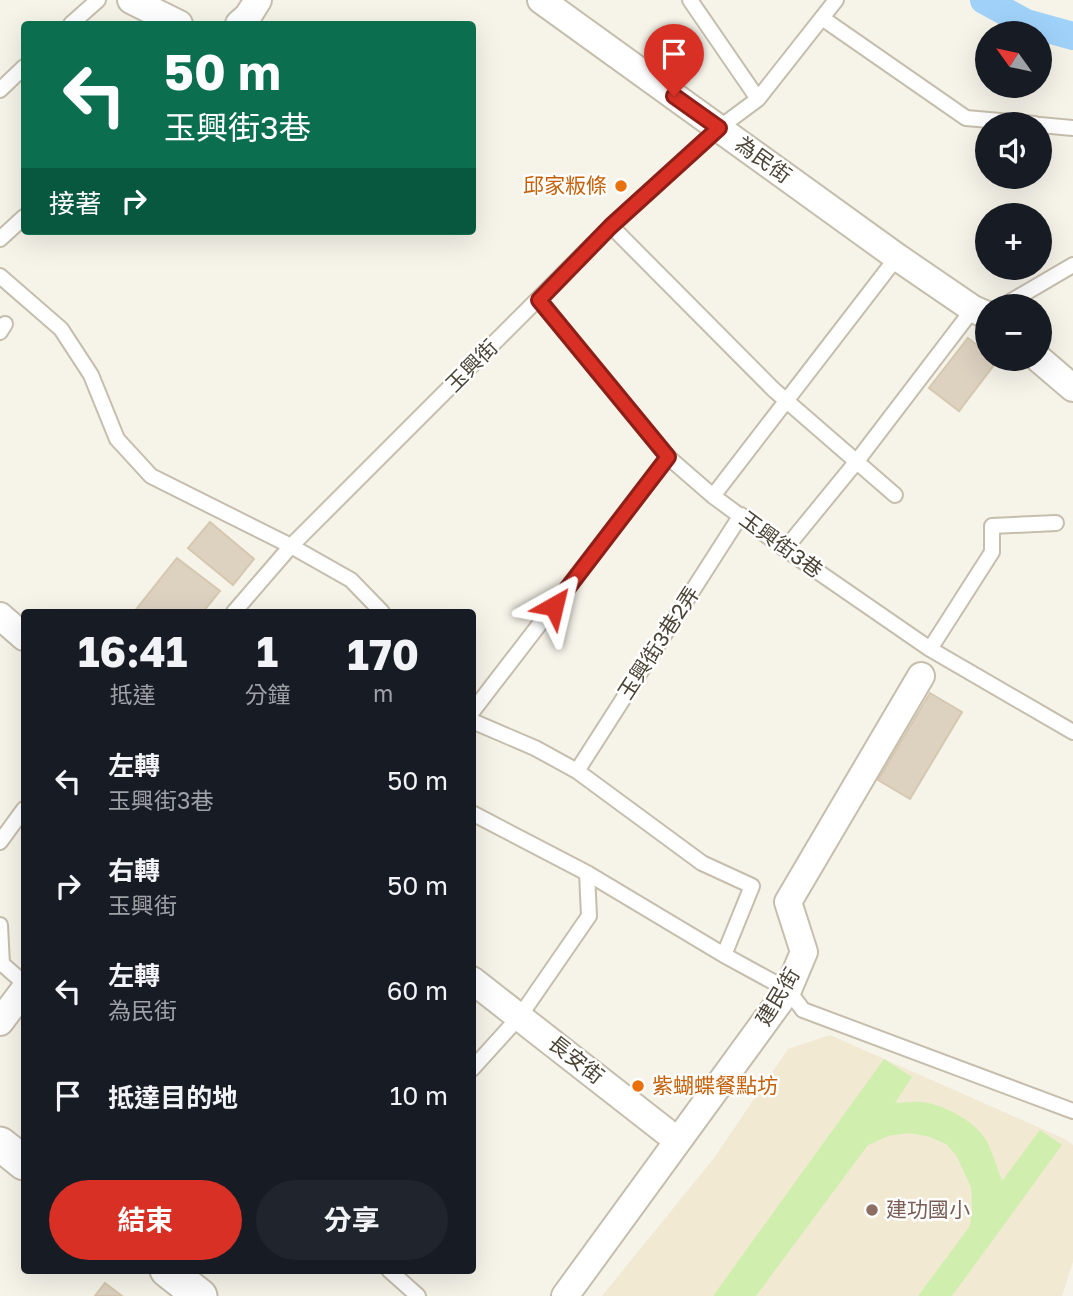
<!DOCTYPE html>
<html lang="zh-TW">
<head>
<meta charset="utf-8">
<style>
  :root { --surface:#171b24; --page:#20242c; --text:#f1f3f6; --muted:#9ea1a6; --accent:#d93025 }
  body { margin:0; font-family:"Golos Text","Noto Sans TC",sans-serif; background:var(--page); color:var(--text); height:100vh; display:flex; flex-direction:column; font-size:26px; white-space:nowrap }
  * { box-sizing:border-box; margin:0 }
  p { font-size:23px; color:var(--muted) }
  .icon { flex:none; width:38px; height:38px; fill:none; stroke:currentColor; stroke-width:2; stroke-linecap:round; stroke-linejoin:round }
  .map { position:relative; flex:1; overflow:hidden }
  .panel { position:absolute; left:21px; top:609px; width:455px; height:665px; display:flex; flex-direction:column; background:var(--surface); border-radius:7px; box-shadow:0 7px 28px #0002 }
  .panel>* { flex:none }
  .top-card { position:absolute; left:21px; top:21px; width:455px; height:214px; border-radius:7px; box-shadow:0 7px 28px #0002; background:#0b6e4f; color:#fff; overflow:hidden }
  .needle { width:46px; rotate:303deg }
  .fabs { position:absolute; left:975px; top:21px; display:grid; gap:14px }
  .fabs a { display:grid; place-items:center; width:77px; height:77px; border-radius:50%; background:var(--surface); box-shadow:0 7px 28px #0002; font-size:35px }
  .pin { position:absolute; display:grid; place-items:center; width:60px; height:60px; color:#fff; margin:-72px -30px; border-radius:50% 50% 50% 0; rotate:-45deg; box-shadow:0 0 7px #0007 }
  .pin .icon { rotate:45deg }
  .me { position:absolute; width:77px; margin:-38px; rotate:37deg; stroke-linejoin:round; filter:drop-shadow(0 0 5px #0008) }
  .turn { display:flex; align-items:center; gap:24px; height:147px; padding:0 28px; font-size:32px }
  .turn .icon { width:91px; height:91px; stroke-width:2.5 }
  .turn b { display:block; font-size:49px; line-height:60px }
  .then { display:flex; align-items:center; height:66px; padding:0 28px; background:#0003; gap:14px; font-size:26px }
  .eta { display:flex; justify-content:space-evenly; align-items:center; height:119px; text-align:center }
  .eta b { font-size:42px; font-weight:700; line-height:49px }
  .action { display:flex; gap:14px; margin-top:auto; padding:14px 28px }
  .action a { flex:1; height:80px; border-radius:42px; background:var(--accent); color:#fff; font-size:28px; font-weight:700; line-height:80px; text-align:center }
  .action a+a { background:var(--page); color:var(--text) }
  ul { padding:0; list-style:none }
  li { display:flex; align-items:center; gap:21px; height:105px; padding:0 28px }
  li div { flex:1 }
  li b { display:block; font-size:26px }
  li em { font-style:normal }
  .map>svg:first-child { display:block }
</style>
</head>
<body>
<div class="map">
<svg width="1073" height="1296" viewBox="0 0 1073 1296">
  <rect width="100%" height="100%" fill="#f6f3e9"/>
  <path fill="#f1e9d2" d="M830 1035 1065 1139 1073 1145V1262L1062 1296H602L714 1158 788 1049Z"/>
  <path fill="#d0efae" d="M884 1059 912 1077 895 1103C903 1103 913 1101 922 1102 943 1104 976 1122 986 1140 993 1153 997 1167 1002 1181L1040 1130 1062 1145 952 1296H918L970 1226 972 1207 971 1187 956 1155 946 1144 927 1136 908 1133 888 1136 868 1145 756 1296H713Z"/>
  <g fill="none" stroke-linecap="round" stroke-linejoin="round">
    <path stroke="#a0d2f9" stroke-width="28" d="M984 0 1026 23 1073 36"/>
  </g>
  <path fill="#ddd2c0" stroke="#d5c8af" stroke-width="2" d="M968 338 987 353V359H995L997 361 959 411 929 388Z
    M210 522 254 559 233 585 188 548Z
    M177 558 220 591 203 612H134Z
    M930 693 962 712 910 799 878 780Z
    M105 1283 122 1296H95Z"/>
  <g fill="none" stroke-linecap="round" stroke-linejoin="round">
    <defs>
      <path id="service" d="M690 0 758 99
        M822 18 966 118 1035 124
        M71 24 98 0
        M0 90 24 67
        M1040 125 1073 128
        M611 226 774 390 895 495
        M0 239 24 217
        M0 276 61 329 91 375 117 439 151 476 291 546 351 580 382 612
        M539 300 668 457 713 496 785 549 930 649 1073 732
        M1003 306 1073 265
        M0 332 5 324
        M713 496 897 257
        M785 549 857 461 973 309
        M234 612 291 546 611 226 719 128 758 99 836 0
        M930 649 992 552V526L1056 523
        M472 712 668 457
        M472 721 535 748 577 771 702 863 752 886 724 955
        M577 771 741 515
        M472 813 587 873 724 955 788 990 803 1010 1073 1111
        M0 842 24 809
        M0 925 2 964
        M0 962 24 983
        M472 1069 520 1016 589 916 587 873
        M389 1270 418 1296"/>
      <path id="minor" d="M131 0 179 24
        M541 0 897 257 973 309 987 315
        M239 24 248 16 258 0
        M1039 359 1073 388
        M0 616 24 637
        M472 980 678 1141
        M0 1022 24 990
        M565 1296 788 990 804 952 788 902 921 676"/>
      <path id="tertiary" d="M0 1144 24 1163
        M167 1270 200 1296"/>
    </defs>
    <use href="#service" stroke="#c6bead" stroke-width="18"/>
    <use href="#minor" stroke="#c6bead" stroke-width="30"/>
    <use href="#tertiary" stroke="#c6bead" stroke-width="37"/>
    <use href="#service" stroke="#fff" stroke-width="14"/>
    <use href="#minor" stroke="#fff" stroke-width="26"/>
    <use href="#tertiary" stroke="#fff" stroke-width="33"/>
  </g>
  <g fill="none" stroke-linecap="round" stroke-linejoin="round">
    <defs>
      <path id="route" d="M554 606 668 457 539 300 611 226 719 128 674 96"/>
    </defs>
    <use href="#route" stroke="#8d1f18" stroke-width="18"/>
    <use href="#route" stroke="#d93025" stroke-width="12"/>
  </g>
  <g fill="#e8710a" stroke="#fff" stroke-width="2.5">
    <circle cx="621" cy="186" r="7"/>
    <circle cx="638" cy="1086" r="7"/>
  </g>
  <circle fill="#8d6e63" stroke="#fff" stroke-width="2.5" cx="872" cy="1210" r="7"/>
  <g text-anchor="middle" stroke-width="5" stroke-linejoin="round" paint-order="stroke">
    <g font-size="21" fill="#4b4436" stroke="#fff">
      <text transform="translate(763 160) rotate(36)" y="7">為民街</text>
      <text transform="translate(472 366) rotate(-45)" y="7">玉興街</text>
      <text transform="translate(781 545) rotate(36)" y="7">玉興街3巷</text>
      <text transform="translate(659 643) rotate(-57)" y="7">玉興街3巷2弄</text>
      <text transform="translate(778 997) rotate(-59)" y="7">建民街</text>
      <text transform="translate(576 1060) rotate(38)" y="7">長安街</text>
    </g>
    <g font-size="21" fill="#c56008" stroke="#fff" text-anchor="end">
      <text x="607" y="193">邱家粄條</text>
      <text x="652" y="1093" text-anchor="start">紫蝴蝶餐點坊</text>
    </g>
    <g font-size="21" fill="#785e54" stroke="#fff" text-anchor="start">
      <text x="886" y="1217">建功國小</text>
    </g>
  </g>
</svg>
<div class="fabs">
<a><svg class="needle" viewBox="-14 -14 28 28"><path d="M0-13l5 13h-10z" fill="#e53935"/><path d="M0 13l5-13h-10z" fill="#9ea1a6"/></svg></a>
<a><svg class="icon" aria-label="sound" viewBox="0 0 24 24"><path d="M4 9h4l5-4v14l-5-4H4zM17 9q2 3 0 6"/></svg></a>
<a>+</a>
<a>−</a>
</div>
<div class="pin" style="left:674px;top:96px;background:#d93025"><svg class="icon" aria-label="arrive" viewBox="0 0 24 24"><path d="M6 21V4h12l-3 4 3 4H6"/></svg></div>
<svg class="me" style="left:554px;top:606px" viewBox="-20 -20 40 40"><path d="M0-17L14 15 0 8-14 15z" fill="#d93025" stroke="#fff" stroke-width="4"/></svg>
<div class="top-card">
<div class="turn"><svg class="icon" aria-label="left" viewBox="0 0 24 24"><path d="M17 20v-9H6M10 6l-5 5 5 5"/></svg><div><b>50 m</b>玉興街3巷</div></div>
<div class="then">接著<svg class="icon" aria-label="right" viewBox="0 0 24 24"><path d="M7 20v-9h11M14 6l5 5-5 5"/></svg></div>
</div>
<section class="panel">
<div class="eta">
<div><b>16:41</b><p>抵達</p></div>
<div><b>1</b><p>分鐘</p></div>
<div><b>170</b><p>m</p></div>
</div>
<ul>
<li><svg class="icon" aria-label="left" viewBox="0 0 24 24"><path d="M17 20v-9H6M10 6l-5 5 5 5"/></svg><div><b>左轉</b><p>玉興街3巷</p></div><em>50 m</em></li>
<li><svg class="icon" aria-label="right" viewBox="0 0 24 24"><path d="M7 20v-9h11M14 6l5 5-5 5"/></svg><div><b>右轉</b><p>玉興街</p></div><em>50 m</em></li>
<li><svg class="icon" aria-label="left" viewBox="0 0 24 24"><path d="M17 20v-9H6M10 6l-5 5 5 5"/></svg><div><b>左轉</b><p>為民街</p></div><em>60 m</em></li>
<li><svg class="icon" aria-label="arrive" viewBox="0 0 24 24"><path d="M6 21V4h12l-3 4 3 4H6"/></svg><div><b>抵達目的地</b></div><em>10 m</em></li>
</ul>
<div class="action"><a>結束</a><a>分享</a></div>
</section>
</div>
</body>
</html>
